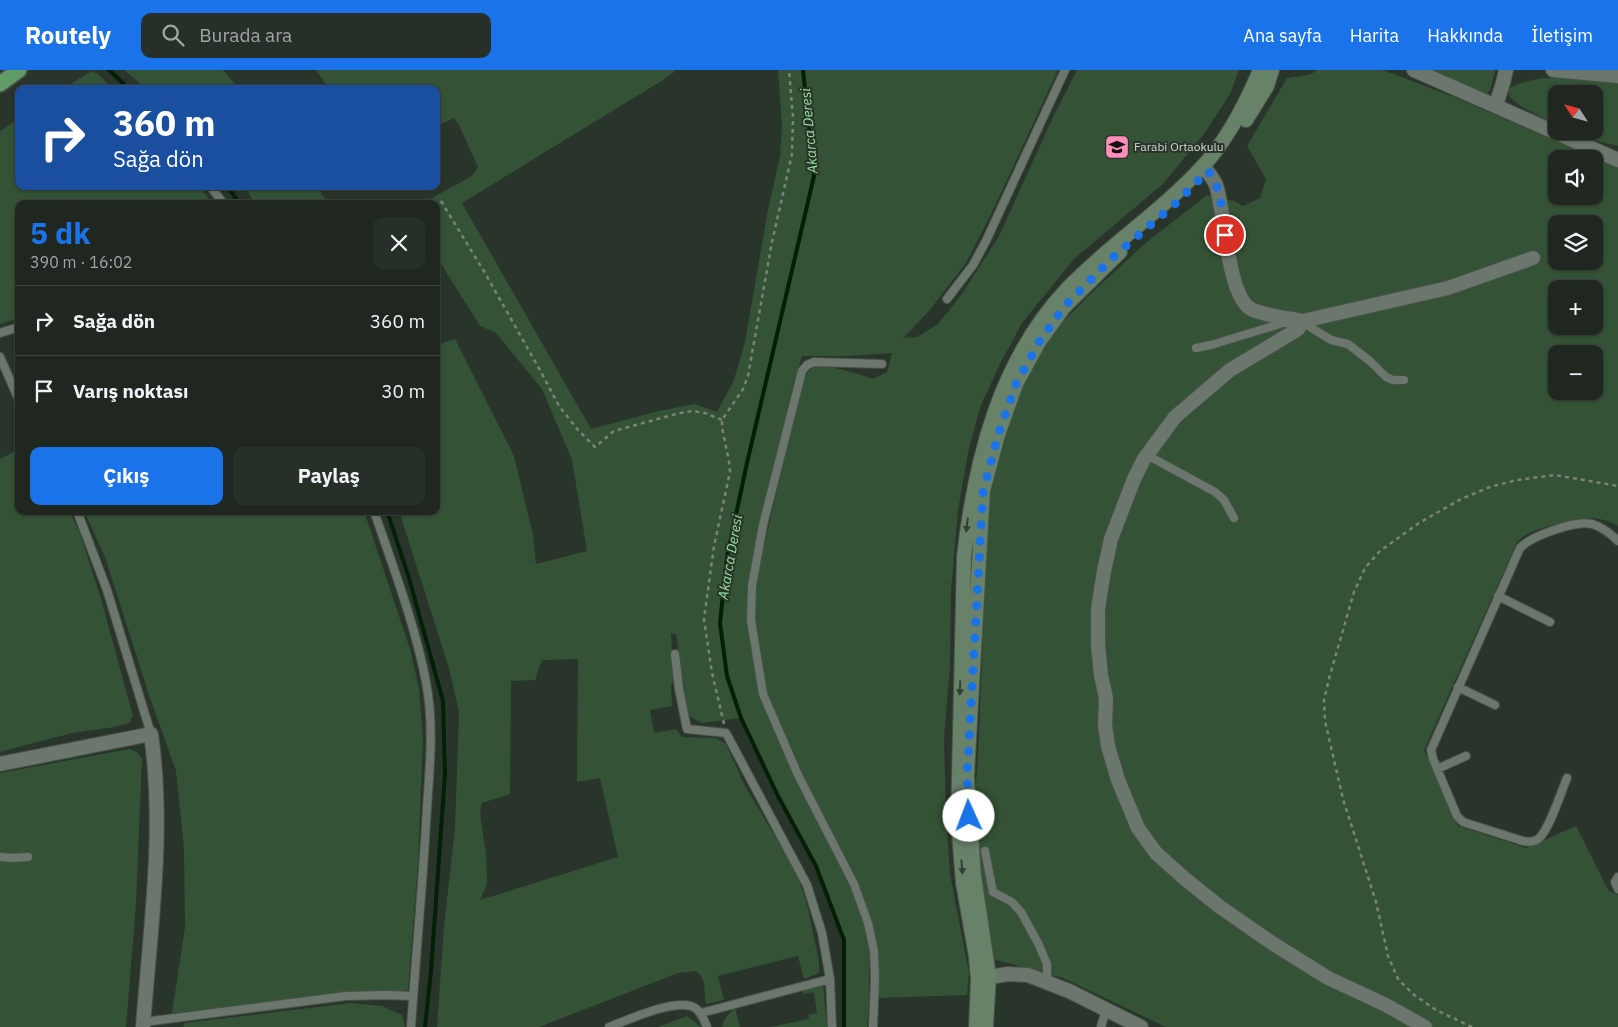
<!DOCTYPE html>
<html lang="tr">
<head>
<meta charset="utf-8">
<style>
  :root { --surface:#1f2720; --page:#272f29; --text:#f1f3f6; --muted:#a1a5a5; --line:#3c443e; --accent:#1a73e8 }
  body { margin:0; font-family:"IBM Plex Sans",sans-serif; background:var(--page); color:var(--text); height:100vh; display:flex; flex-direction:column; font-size:19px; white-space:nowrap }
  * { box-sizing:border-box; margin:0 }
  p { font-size:16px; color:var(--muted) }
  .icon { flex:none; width:28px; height:28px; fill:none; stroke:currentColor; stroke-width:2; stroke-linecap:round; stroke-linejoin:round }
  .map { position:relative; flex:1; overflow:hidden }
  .details { position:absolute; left:15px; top:130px; width:425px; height:315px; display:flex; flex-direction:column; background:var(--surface); border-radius:10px; box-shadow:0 1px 4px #0004,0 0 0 1px var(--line) }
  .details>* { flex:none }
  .banner { position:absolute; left:15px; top:15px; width:425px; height:105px; border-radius:10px; box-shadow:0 1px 4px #0004,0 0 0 1px var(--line); background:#1a4fa0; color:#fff; overflow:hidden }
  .needle { width:32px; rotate:306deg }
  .controls { position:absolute; left:1548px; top:15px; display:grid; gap:10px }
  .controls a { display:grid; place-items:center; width:55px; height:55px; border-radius:10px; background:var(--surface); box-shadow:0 1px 4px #0004,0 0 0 1px var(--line); font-size:25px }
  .pin { position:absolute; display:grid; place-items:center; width:42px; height:42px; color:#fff; margin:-21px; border:2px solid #fff; border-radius:50%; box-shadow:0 1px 5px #0007 }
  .me { position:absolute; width:55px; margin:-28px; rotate:358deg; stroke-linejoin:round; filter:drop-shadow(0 0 4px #0008) }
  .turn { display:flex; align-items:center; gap:18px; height:105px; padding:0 15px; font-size:22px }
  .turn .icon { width:65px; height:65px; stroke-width:2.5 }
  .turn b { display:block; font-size:35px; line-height:42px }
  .round { display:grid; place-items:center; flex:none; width:52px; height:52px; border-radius:10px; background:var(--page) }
  .head { display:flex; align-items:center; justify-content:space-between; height:85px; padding:0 15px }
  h1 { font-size:30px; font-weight:700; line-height:38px; color:var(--accent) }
  .cta { display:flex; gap:10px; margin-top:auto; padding:10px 15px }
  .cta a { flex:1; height:58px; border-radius:10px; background:var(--accent); color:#fff; font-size:20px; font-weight:700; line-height:58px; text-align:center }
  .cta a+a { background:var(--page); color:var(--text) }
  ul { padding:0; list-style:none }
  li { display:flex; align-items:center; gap:15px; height:70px; padding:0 15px; border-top:1px solid var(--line) }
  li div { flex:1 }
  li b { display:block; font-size:19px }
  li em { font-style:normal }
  header { display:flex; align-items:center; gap:30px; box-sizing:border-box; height:70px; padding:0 25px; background:var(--accent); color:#fff }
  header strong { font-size:24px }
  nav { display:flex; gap:28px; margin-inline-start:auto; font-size:18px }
  .search { width:350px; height:45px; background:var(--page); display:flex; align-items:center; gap:12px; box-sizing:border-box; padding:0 18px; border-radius:10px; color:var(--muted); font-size:19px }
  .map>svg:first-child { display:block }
</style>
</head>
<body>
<header>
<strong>Routely</strong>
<div class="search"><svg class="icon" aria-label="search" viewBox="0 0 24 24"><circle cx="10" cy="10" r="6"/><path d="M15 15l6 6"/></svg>Burada ara</div>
<nav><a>Ana sayfa</a><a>Harita</a><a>Hakkında</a><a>İletişim</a></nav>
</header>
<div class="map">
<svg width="1618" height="957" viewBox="0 0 1618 957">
  <rect width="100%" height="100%" fill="#29342a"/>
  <path fill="#345336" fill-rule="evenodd" d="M124 0H223L239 19H147Z
    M316 0H676L663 10 462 133 591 359 659 341 695 334 717 342 734 310 745 272 767 145 780 86 782 55 778 0H1058L993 140 966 193 929 241 903 268 917 267 938 254 959 228 998 168 1053 47 1077 0H1239L1230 24 1204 64 1163 114 1075 188 1022 253 1000 294 981 335 969 378 958 440 951 521 950 595 944 669 946 746 950 804 969 902 967 925 878 928 879 885 872 852 853 801 802 706 780 660 766 622 754 550 755 514 803 310C806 305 808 300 813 298 827 293 858 304 873 309L887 302 892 283 849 286H802L792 319 758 466 748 513 747 550 760 625 796 709 848 810 862 846 869 881V933L867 957H844V870L816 796 778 726 741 648 702 653 694 649 688 644 676 564H671L674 610 671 616 672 634V636L650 640 654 663 676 659 682 667 716 668 726 674 745 716 797 803 808 838 819 892V903L804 909 798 886 718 906 724 930 706 934C703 920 708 911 696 901L678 903 539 957H437L444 856 455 759 459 642 449 598 399 441H436V275L455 269 514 386 533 465 536 494 587 481 572 390 542 319 496 263 480 256 436 186V134H421L472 106 478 97 459 55 454 48 436 56V19H329ZM578 589 577 712 600 708 618 787 480 830 487 814 486 785 480 743 482 733 510 724 511 611 535 610 542 590Z
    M1318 0H1383L1454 27 1618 98V456C1597 443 1575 449 1553 455 1539 459 1527 462 1517 472L1424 680 1458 756 1526 778 1576 756 1608 820 1618 825V957H1166L1063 908 993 889 976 772 974 738 978 688 983 563 985 470 987 438 994 406 1019 324 1034 295 1055 260 1088 226 1147 172 1207 125 1234 131 1243 136 1260 128 1266 109 1247 76 1287 8 1309 5ZM1556 89H1594V126H1556ZM1556 154H1594V191H1556ZM1556 219H1594V256H1556ZM1556 284H1594V321H1556Z
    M1432 0H1495V2L1490 20 1486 25Z
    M91 1 98 4 113 19H63Z
    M1568 7 1618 14V76L1589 69 1570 61H1594V24H1556V55L1519 35 1509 26V19C1526 8 1548 8 1568 7Z
    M19 49V116H198L214 134H19V248L0 254V61Z
    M244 116H317L328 134H256Z
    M19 379V441H69L80 463 101 529 133 646 129 653 114 657 72 663 0 682V389Z
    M84 441H364L410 579 419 619 423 669 418 793 408 920 172 943 185 857 184 779 176 701 149 625 105 487Z
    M129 679 137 682 142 688 136 834 126 957H0V703Z
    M823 914 827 957H770L809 949 808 945 817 943 814 922 803 924V921Z
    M351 933 382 936 402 945 405 957H183L185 953Z
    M735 937 740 957H722L724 950Z
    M687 946 701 957H658Z"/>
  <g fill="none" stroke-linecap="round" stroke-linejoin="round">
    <path stroke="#031f06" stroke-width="4" d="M109 0 129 19
      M803 0 814 106 747 393 727 487 720 553 727 606 741 648 778 726 816 796 844 870V957
      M227 116 240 134
      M387 441 409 508 443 631 445 704 431 901 425 957"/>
    <defs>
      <path id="service" d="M210 116 224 134
        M947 229 973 195 986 171 1065 0
        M1302 252 1331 270 1348 274 1371 292 1386 307 1393 310H1404
        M0 263 19 257
        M1196 278 1211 275 1283 253H1291
        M0 287 19 330
        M1147 385 1215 422 1224 430 1234 448
        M77 441 107 520 151 664
        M374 441C393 497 415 554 426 612 434 653 430 696 427 737 423 811 416 884 411 957
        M1498 526 1550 552
        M675 584 679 619 687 659 726 663 807 815 822 863 830 909 832 957
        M1458 617 1495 635
        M1437 699 1466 686
        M1567 708C1561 722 1549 761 1538 769 1534 772 1528 772 1523 771L1463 752 1457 746 1433 689 1431 680 1520 478C1531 466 1576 450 1592 454 1602 457 1611 464 1618 471
        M985 781 993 822 1012 832 1021 842 1039 875 1047 894V911
        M0 787 13 788 28 787
        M1618 807 1615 812 1618 819
        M701 943 830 909
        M144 952 346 926 386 925 413 926
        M609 957C628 950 671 930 691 936 700 939 704 949 707 957
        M873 957 875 909 874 881 868 853 854 814 798 705 763 624 751 550 752 516 763 455 802 301 807 295 814 292 882 294
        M1101 957 1106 940"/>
      <path id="minor" d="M1414 0 1618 90
        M1553 0 1618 6
        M1496 35 1503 13 1506 0
        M1203 96C1208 102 1213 108 1216 115 1225 141 1227 226 1251 239 1266 246 1287 248 1303 251
        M0 694 151 664C165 762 150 859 143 957
        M978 909 1008 904 1028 905 1069 921 1141 957
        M1425 957 1386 935 1328 908 1272 873 1220 837 1184 808 1156 783 1138 758 1118 710 1108 676 1105 655 1106 628 1101 605 1098 575V539L1104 501 1111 469 1134 409 1144 389 1175 347 1230 300 1290 264 1298 259 1303 251 1448 218 1533 188"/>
      <path id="secondary" d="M1246 50 1267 16 1272 0
        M976 957 978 909 976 887 963 813 958 751 964 486C975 391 999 291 1067 219 1109 175 1161 142 1202 97 1227 71 1246 33 1260 0
        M986 957 989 906 974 806 967 706 983 421 998 365 1016 314 1039 272 1064 237 1120 182"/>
      <path id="motorway" d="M0 14 19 0"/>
    </defs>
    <use href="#service" stroke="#485148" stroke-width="10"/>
    <use href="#minor" stroke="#485148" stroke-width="16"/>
    <use href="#secondary" stroke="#485148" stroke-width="16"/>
    <use href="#motorway" stroke="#485148" stroke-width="18"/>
    <path stroke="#79837a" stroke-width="2.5" stroke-dasharray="4 4" stroke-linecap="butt" d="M441 131 485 203 541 302 559 336 578 360 595 377 614 361 676 344 692 341 705 343 722 350
      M724 654 712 603 704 549 714 476 730 402 729 391 722 358V350L743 319 748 306 772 172 792 84 793 47 789 0
      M1472 957 1436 940 1413 924 1398 909 1388 886 1376 832 1343 729 1325 651 1324 630 1330 605 1354 522 1365 498 1380 481 1419 453 1461 429 1490 417 1517 410 1555 405 1618 416"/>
    <use href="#service" stroke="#6b776c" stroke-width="8"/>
    <use href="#minor" stroke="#6b776c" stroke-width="14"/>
    <use href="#secondary" stroke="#68826a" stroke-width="14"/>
    <use href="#motorway" stroke="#619c66" stroke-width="15"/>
  </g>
  <defs><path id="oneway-solid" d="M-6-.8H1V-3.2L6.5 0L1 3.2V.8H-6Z" transform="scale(1.25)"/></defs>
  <g fill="#324034">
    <use href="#oneway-solid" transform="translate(967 455) rotate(97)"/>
    <use href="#oneway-solid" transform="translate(960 618) rotate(92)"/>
    <use href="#oneway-solid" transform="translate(962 797) rotate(85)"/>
  </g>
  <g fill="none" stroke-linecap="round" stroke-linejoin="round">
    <path stroke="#1a73e8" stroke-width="9" stroke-dasharray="0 16.2" d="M969 746 967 706 983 422 998 365 1016 314 1039 272 1064 237 1112 188 1176 133 1208 101C1222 118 1222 144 1225 165"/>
  </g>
  <defs>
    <symbol id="school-square" viewBox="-11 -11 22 22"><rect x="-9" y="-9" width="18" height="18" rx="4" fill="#ff8eba" stroke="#29342a"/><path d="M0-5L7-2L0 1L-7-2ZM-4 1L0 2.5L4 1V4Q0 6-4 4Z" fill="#111"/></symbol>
  </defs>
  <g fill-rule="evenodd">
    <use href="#school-square" x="1103" y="63" width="28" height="28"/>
  </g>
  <g text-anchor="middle" stroke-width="4" stroke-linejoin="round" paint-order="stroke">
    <g font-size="12" fill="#d3dad3" stroke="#29342a" text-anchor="start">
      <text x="1134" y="81">Farabi Ortaokulu</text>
    </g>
    <g font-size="14" font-style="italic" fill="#97e59d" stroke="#29342a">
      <text transform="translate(809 61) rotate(-95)" y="5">Akarca Deresi</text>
      <text transform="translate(730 487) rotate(-80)" y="5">Akarca Deresi</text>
    </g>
  </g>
</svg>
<div class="controls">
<a><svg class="needle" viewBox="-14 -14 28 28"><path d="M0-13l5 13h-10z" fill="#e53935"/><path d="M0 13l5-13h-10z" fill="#a1a5a5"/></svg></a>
<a><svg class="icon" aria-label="sound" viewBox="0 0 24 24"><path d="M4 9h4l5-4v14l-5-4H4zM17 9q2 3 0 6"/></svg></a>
<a><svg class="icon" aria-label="layers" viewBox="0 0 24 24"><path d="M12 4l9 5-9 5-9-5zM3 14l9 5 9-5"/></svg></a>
<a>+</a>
<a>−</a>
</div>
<div class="pin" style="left:1225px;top:165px;background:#d93025"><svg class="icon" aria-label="arrive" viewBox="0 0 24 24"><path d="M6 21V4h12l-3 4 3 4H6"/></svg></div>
<svg class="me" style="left:969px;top:746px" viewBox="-20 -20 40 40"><circle r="19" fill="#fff"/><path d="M0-13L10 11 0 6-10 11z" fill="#1a73e8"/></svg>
<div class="banner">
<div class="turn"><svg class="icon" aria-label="right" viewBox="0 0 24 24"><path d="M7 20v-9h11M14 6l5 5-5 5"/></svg><div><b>360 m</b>Sağa dön</div></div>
</div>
<section class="details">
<div class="head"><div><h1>5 dk</h1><p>390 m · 16:02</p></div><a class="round"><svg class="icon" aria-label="close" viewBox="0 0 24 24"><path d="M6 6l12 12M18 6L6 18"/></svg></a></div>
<ul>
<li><svg class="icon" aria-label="right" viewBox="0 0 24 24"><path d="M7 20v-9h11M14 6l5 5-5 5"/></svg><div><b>Sağa dön</b></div><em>360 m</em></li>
<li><svg class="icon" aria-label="arrive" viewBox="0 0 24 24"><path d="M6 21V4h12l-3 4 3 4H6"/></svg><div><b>Varış noktası</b></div><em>30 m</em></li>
</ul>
<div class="cta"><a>Çıkış</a><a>Paylaş</a></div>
</section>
</div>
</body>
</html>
